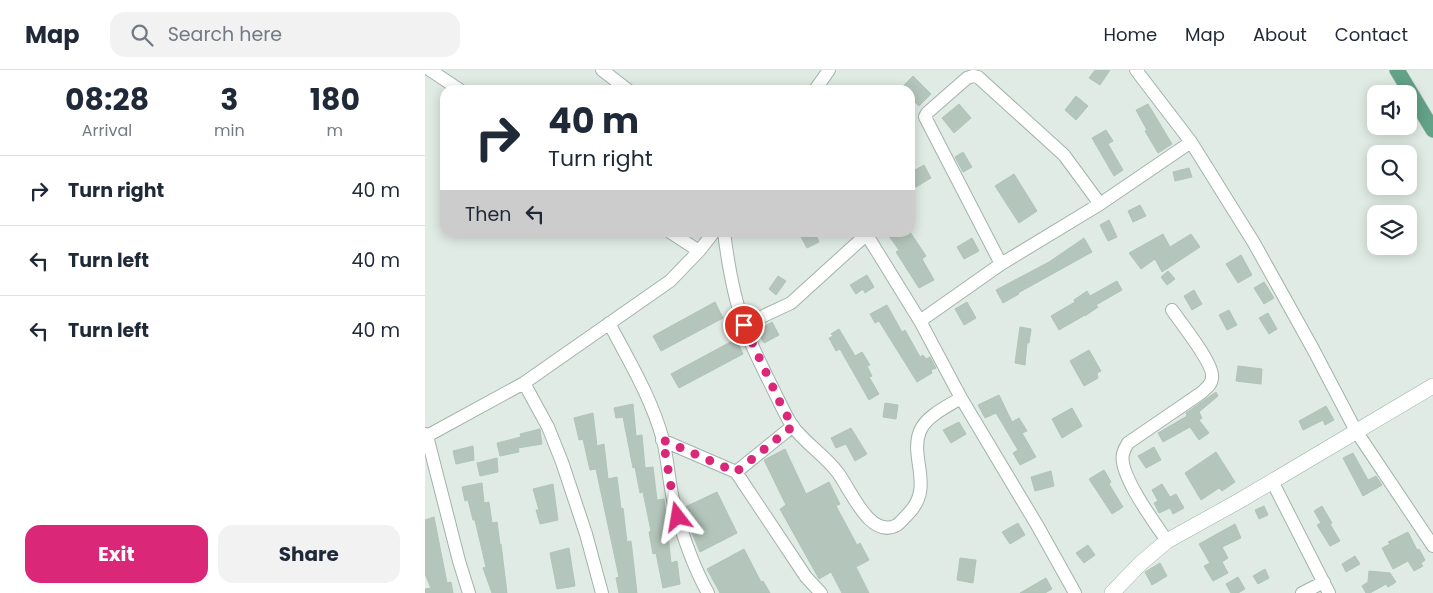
<!DOCTYPE html>
<html lang="en">
<head>
<meta charset="utf-8">
<style>
  :root { --surface:#fff; --page:#f2f2f3; --text:#1f2937; --muted:#747a83; --line:#e0e1e3; --accent:#db2777 }
  body { margin:0; font-family:Poppins,sans-serif; background:var(--page); color:var(--text); height:100vh; display:flex; flex-direction:column; font-size:19px; white-space:nowrap }
  * { box-sizing:border-box; margin:0 }
  p { font-size:16px; color:var(--muted) }
  .icon { flex:none; width:28px; height:28px; fill:none; stroke:currentColor; stroke-width:2; stroke-linecap:round; stroke-linejoin:round }
  .map { position:relative; flex:1; overflow:hidden }
  .drawer { display:flex; flex-direction:column; background:var(--surface); width:425px }
  .drawer>* { flex:none }
  .banner { position:absolute; left:15px; top:15px; width:475px; height:152px; border-radius:15px; box-shadow:0 2px 12px #0003; background:#fff; color:var(--text); overflow:hidden }
  .tools { position:absolute; left:942px; top:15px; display:grid; gap:10px }
  .tools a { display:grid; place-items:center; width:50px; height:50px; border-radius:10px; background:var(--surface); box-shadow:0 2px 12px #0003; font-size:25px }
  .pin { position:absolute; display:grid; place-items:center; width:42px; height:42px; color:#fff; margin:-21px; border:2px solid #fff; border-radius:50%; box-shadow:0 1px 5px #0007 }
  .me { position:absolute; width:55px; margin:-28px; rotate:346deg; stroke-linejoin:round; filter:drop-shadow(0 0 4px #0008) }
  .turn { display:flex; align-items:center; gap:18px; height:105px; padding:0 25px; font-size:22px }
  .turn .icon { width:65px; height:65px; stroke-width:2.5 }
  .turn b { display:block; font-size:35px; line-height:42px }
  .then { display:flex; align-items:center; height:48px; padding:0 25px; background:#0003; gap:10px; font-size:19px }
  .eta { display:flex; justify-content:space-evenly; align-items:center; height:85px; text-align:center }
  .eta b { font-size:30px; font-weight:700; line-height:35px }
  .button { display:flex; gap:10px; margin-top:auto; padding:10px 25px }
  .button a { flex:1; height:58px; border-radius:15px; background:var(--accent); color:#fff; font-size:20px; font-weight:700; line-height:58px; text-align:center }
  .button a+a { background:var(--page); color:var(--text) }
  ul { padding:0; list-style:none }
  li { display:flex; align-items:center; gap:15px; height:70px; padding:0 25px; border-top:1px solid var(--line) }
  li div { flex:1 }
  li b { display:block; font-size:19px }
  li em { font-style:normal }
  header { display:flex; align-items:center; gap:30px; box-sizing:border-box; height:70px; padding:0 25px; background:var(--surface); border-bottom:1px solid var(--line) }
  header strong { font-size:24px }
  nav { display:flex; gap:28px; margin-inline-start:auto; font-size:18px }
  .search { width:350px; height:45px; background:var(--page); display:flex; align-items:center; gap:12px; box-sizing:border-box; padding:0 18px; border-radius:15px; color:var(--muted); font-size:19px }
  main { display:flex; flex:1; min-height:0 }
  .map>svg:first-child { display:block }
</style>
</head>
<body>
<header>
<strong>Map</strong>
<div class="search"><svg class="icon" aria-label="search" viewBox="0 0 24 24"><circle cx="10" cy="10" r="6"/><path d="M15 15l6 6"/></svg>Search here</div>
<nav><a>Home</a><a>Map</a><a>About</a><a>Contact</a></nav>
</header>
<main>
<section class="drawer">
<div class="eta">
<div><b>08:28</b><p>Arrival</p></div>
<div><b>3</b><p>min</p></div>
<div><b>180</b><p>m</p></div>
</div>
<ul>
<li><svg class="icon" aria-label="right" viewBox="0 0 24 24"><path d="M7 20v-9h11M14 6l5 5-5 5"/></svg><div><b>Turn right</b></div><em>40 m</em></li>
<li><svg class="icon" aria-label="left" viewBox="0 0 24 24"><path d="M17 20v-9H6M10 6l-5 5 5 5"/></svg><div><b>Turn left</b></div><em>40 m</em></li>
<li><svg class="icon" aria-label="left" viewBox="0 0 24 24"><path d="M17 20v-9H6M10 6l-5 5 5 5"/></svg><div><b>Turn left</b></div><em>40 m</em></li>
</ul>
<div class="button"><a>Exit</a><a>Share</a></div>
</section>
<div class="map">
<svg width="1008" height="523" viewBox="0 0 1008 523">
  <rect width="100%" height="100%" fill="#dfebe4"/>
  <path fill="#b4c6bc" stroke="#b1c4ba" d="M670 0H685L675 15 664 8Z
    M488 6 506 24 494 36 485 27V20H474Z
    M651 26 663 36 651 50 640 40Z
    M534 34 546 48 529 63 517 48Z
    M723 34 747 74 733 83 720 61 722 60 711 40Z
    M681 60 688 71 683 74 698 100 689 106 667 68Z
    M538 82 547 97 538 102 530 87Z
    M499 95 506 108 491 117 485 107V103Z
    M764 98 767 107 750 111 748 102Z
    M589 104 612 141 594 153 570 116Z
    M715 135 721 146 708 152 703 141Z
    M684 150 692 167 683 171 675 155Z
    M385 162H390L394 172 382 178 376 167Z
    M461 162H485L501 186 497 189 509 210 494 218 471 182 474 180Z
    M738 164 745 177 766 164 775 177 737 202 730 189 716 199 704 183Z
    M547 168 554 181 539 189 532 177Z
    M659 168 667 182 593 223 594 224 578 233 571 220 624 192Z
    M816 185 827 205 813 213 801 194Z
    M743 201 750 209 742 215 736 207Z
    M442 205 449 217 440 223 438 219 431 224 425 215Z
    M353 206 361 211 351 225 344 219Z
    M692 211 697 220 671 235 673 237 660 246V245L634 260 626 246 650 232 649 230 662 221 665 226Z
    M839 212 849 228 839 234 829 218Z
    M769 220 777 234 767 240 759 226Z
    M290 232 298 248 236 281 228 266Z
    M542 232 551 248 539 255 530 239Z
    M462 235 477 262 480 260 495 287 498 285 501 289 505 287 511 298 506 300 507 303 492 312 454 251 450 253 445 244Z
    M804 240 812 255 802 260 794 245Z
    M843 243 852 259 844 264 834 248Z
    M347 252 354 265 339 273 332 261Z
    M595 257 606 259 604 273H602L600 295 590 293Z
    M414 259 430 286 437 282 445 295 442 296 447 306 444 307 454 324 444 330 415 279 411 281 404 268 408 266 406 264Z
    M311 269 318 284 254 318 246 304Z
    M664 280 676 301 672 303 673 308 659 316 645 291Z
    M813 296 837 299 836 314 811 311Z
    M791 322 793 326 774 342 777 348 774 350 784 363 774 370 765 357 738 372 733 363 762 346 761 343Z
    M574 325 587 352 594 348 602 361 597 363 611 387 595 395 588 383 593 380 571 343 560 348 553 335Z
    M460 333 473 335 471 349 458 347Z
    M208 334 211 366 217 365 220 398 228 397 232 430 239 429 246 493 252 491 255 514 238 518 231 483 228 484 224 462 226 461 218 422 215 423 210 397 208 398 198 347 191 348 189 338Z
    M901 336 909 350 900 355 898 350 878 360 874 351Z
    M647 338 657 356 637 368 627 349Z
    M168 343 172 376 179 374 183 409 192 407 196 439 198 438 202 472 206 471 212 523H194L191 508 194 507 171 399 165 400 158 369 154 370 149 348Z
    M534 352 541 364 526 373 518 360Z
    M426 358 442 384 430 391 421 374 411 378 406 368Z
    M115 359 117 374 93 378 94 382 75 386 72 373 96 367 95 364Z
    M48 376 49 390 31 394 28 381Z
    M729 377 736 390 721 398 713 386Z
    M360 379 381 424 404 412 415 434 411 436 432 475 435 473 444 490 431 497 444 523H417L406 502 394 509 393 507 355 439 361 435 339 390Z
    M791 382 810 412 797 421 794 418 776 430 760 403Z
    M928 383 943 410 951 406 957 415 938 426 918 388Z
    M72 388 73 402 55 406 52 393Z
    M679 400 686 412 684 414 698 437 687 444 664 409Z
    M626 401 629 416 610 421 606 407Z
    M57 413 59 433 64 432 67 453 72 452 75 475 76 474 82 523H67L58 498 61 497 50 450H48L43 430 40 431 37 417Z
    M128 414 133 450 115 454 111 440H114L108 419Z
    M737 414 745 427 751 424 759 438 748 444 745 438 734 443 729 433 733 431 727 420Z
    M292 422 312 463 275 482 264 456 258 438Z
    M839 436 843 445 834 449 830 440Z
    M897 436 907 453 905 454 915 471 905 476 892 455 896 453 889 441Z
    M9 447 22 513 26 512 28 523H0V519L6 518 0 504V450Z
    M593 453 600 465 585 474 577 462Z
    M810 454 816 468 797 477 803 488 797 492 803 503 788 511 779 496 785 493 774 474Z
    M983 462 992 480 994 479 1000 490 996 493 998 496 989 501 983 491 968 499 957 478 965 474 963 472Z
    M663 475 670 485 659 493 651 483Z
    M144 478 150 516 132 519 125 483Z
    M319 479 336 512 338 511 345 523H295L282 499Z
    M930 486 935 494 921 502 917 494Z
    M535 488 551 490 548 513 532 510Z
    M735 493 742 506 727 515 720 502Z
    M840 499 844 508 833 514 828 506Z
    M944 501 965 503 971 512 963 517 961 514 945 523H941L937 516 943 512Z
    M813 507 820 519 813 523H806L801 514Z
    M621 508 627 519 620 523H595Z"/>
  <g fill="none" stroke-linecap="round" stroke-linejoin="round">
    <defs>
      <path id="minor" d="M5 0 35 20
        M177 0 203 20
        M711 0 766 72
        M390 20 404 0
        M245 162 274 181
        M299 162C303 194 308 225 319 255 325 273 334 290 342 307 350 322 357 339 366 354 378 372 400 385 413 403 426 420 445 470 472 455 476 452 480 447 483 444 510 417 484 388 495 361 501 346 523 336 536 328
        M440 162 495 251 536 328 612 455 650 523
        M576 194 500 47 502 43 542 8 548 6 553 7 639 85 675 134
        M495 251 576 194 675 134 766 72 829 173 888 279 931 361 1008 476
        M184 253C204 291 227 329 238 370 243 391 244 413 249 434 257 464 268 496 283 523
        M319 255 366 233 442 164
        M99 313 123 357 137 392 161 464 177 523
        M0 364 2 366 34 491 44 523
        M0 367 99 313 245 211 274 181 289 162
        M237 370 311 402 381 507 396 523
        M311 402 368 356
        M847 411 904 523
        M742 471C730 453 693 404 698 384 699 380 701 376 703 373L776 323C781 318 787 315 787 307 789 294 756 253 747 240
        M877 523 899 512"/>
      <path id="tertiary" d="M687 523 716 493 742 471 814 431 1008 316"/>
      <path id="primary" d="M972 0 1008 60"/>
    </defs>
    <use href="#minor" stroke="#a2b3aa" stroke-width="14"/>
    <use href="#tertiary" stroke="#a2b3aa" stroke-width="16"/>
    <use href="#primary" stroke="#c1c8c5" stroke-width="16"/>
    <use href="#minor" stroke="#fff" stroke-width="12"/>
    <use href="#tertiary" stroke="#fff" stroke-width="15"/>
    <use href="#primary" stroke="#62a288" stroke-width="15"/>
  </g>
  <g fill="none" stroke-linecap="round" stroke-linejoin="round">
    <path stroke="#db2777" stroke-width="9" stroke-dasharray="0 16.2" d="M253 447 249 434 238 370 311 402 368 356 358 339 319 255"/>
  </g>
</svg>
<div class="tools">
<a><svg class="icon" aria-label="sound" viewBox="0 0 24 24"><path d="M4 9h4l5-4v14l-5-4H4zM17 9q2 3 0 6"/></svg></a>
<a><svg class="icon" aria-label="search" viewBox="0 0 24 24"><circle cx="10" cy="10" r="6"/><path d="M15 15l6 6"/></svg></a>
<a><svg class="icon" aria-label="layers" viewBox="0 0 24 24"><path d="M12 4l9 5-9 5-9-5zM3 14l9 5 9-5"/></svg></a>
</div>
<div class="pin" style="left:319px;top:255px;background:#d93025"><svg class="icon" aria-label="arrive" viewBox="0 0 24 24"><path d="M6 21V4h12l-3 4 3 4H6"/></svg></div>
<svg class="me" style="left:253px;top:447px" viewBox="-20 -20 40 40"><path d="M0-17L14 15 0 8-14 15z" fill="#db2777" stroke="#fff" stroke-width="4"/></svg>
<div class="banner">
<div class="turn"><svg class="icon" aria-label="right" viewBox="0 0 24 24"><path d="M7 20v-9h11M14 6l5 5-5 5"/></svg><div><b>40 m</b>Turn right</div></div>
<div class="then">Then<svg class="icon" aria-label="left" viewBox="0 0 24 24"><path d="M17 20v-9H6M10 6l-5 5 5 5"/></svg></div>
</div>
</div>
</main>
</body>
</html>
